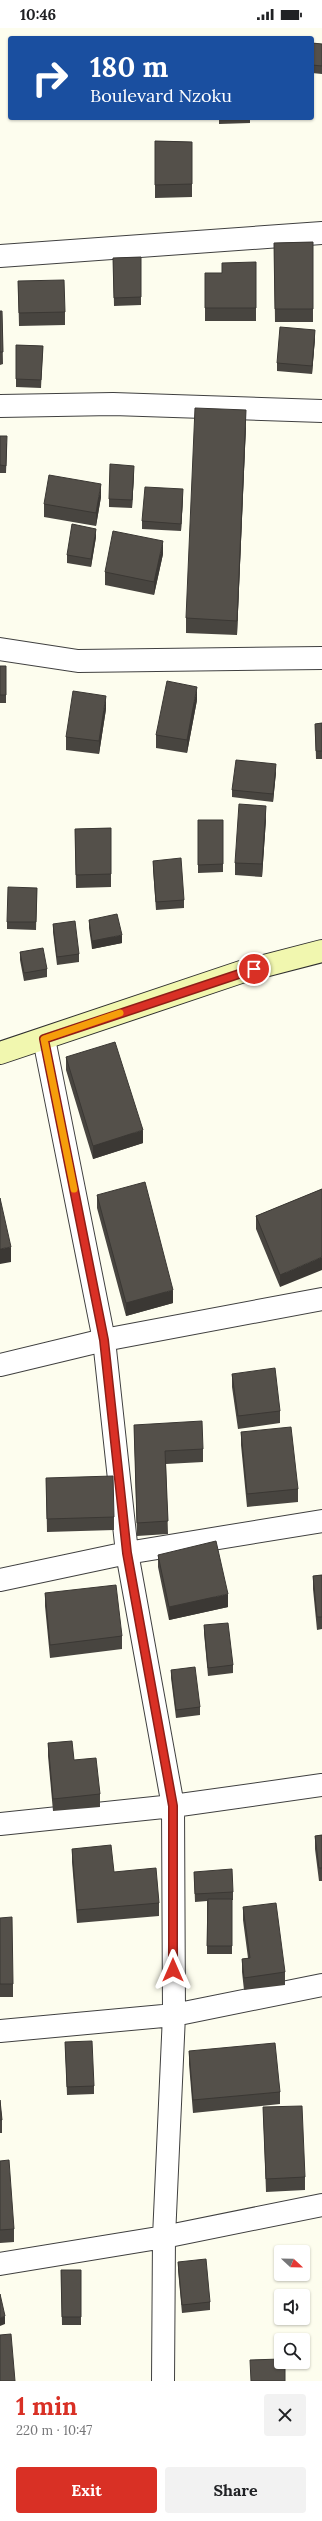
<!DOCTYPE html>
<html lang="en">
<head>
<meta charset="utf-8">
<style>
  :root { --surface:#fff; --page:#f2f2f2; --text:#202124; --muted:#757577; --accent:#d93025 }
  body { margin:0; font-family:Lora,serif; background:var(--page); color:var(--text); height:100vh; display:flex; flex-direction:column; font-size:15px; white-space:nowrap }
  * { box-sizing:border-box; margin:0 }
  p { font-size:13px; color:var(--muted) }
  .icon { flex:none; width:22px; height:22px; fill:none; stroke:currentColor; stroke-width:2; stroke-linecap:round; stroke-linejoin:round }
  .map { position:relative; height:2353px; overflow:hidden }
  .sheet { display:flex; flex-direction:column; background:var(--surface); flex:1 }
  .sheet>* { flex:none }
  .hud { position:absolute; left:8px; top:8px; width:306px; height:84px; border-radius:4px; box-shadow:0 1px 3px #0004; background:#1a4fa0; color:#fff; overflow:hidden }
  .needle { width:26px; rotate:112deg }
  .fabs { position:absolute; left:274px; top:2217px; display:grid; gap:8px }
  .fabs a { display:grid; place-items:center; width:36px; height:36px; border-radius:4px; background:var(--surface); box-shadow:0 1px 3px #0004; font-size:20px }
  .pin { position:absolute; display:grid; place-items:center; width:34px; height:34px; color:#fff; margin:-17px; border:2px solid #fff; border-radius:50%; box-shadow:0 1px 4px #0007 }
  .me { position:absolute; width:44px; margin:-22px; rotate:0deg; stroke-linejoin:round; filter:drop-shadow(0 0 3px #0008) }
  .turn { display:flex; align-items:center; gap:14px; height:84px; padding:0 16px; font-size:18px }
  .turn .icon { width:52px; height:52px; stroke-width:2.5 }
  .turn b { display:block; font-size:28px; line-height:34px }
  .round { display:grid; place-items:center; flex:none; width:42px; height:42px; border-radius:4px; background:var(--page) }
  .headline { display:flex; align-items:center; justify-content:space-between; height:68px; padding:0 16px }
  h1 { font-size:24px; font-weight:700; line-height:30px; color:var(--accent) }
  .cta { display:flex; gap:8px; margin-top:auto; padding:8px 16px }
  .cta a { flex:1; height:46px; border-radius:4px; background:var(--accent); color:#fff; font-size:16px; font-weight:700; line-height:46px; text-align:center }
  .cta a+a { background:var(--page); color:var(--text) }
  .status { display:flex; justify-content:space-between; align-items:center; height:28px; padding:0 20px; background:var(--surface); direction:ltr }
  .status svg { height:11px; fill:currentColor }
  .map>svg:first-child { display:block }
</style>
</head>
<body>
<div class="status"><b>10:46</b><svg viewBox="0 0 49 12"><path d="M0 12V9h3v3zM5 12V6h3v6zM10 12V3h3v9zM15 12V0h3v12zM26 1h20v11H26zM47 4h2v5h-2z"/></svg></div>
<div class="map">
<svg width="322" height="2353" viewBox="0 0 322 2353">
  <rect width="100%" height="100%" fill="#fdfdee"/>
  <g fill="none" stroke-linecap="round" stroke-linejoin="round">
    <defs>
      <path id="street" d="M0 228 322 205
        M0 378 113 376 322 383
        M0 621 78 633 322 630
        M44 1011 104 1312 127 1525 173 1778 174 1987 164 2209 163 2353
        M0 1337 104 1312 322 1271
        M0 1552 127 1525 322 1493
        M0 1796 173 1778 322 1757
        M0 2003 174 1987 322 1957
        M0 2236 164 2209 322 2177"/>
      <path id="secondary" d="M0 1025 241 944 322 923"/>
    </defs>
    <use href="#street" stroke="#404040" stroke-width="24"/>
    <use href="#secondary" stroke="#2f2f2f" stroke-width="24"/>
    <use href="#street" stroke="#fff" stroke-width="22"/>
    <use href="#secondary" stroke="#f1f7af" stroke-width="22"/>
  </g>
  <path fill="#484540" d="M312 15 322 16V46L312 45Z
    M219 90H250V95L219 96Z
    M155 113 192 114V169L155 170Z
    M313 214V294H275L274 215Z
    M141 229V277L114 278 113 230Z
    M256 234V293H205V245H222Z
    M18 253 65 284V297L19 298Z
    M0 283H2L3 336 0 337Z
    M315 310 312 346 277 343V335Z
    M16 317 43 318 41 360 16 359Z
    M246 397 237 607 186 605V590Z
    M0 408 7 416 6 445H0Z
    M134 446 132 480 109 479V471Z
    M101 469 96 498 44 489V476Z
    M183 469 181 503 142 501V493Z
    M96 509 91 539 67 535V527Z
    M163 526 154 567 105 557V544Z
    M0 638H6V675H0Z
    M197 672 187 725 156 720V707Z
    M106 681 99 726 66 722V709Z
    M322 695V731H316L315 696Z
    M276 744 273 774 232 769V762Z
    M266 791 262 849 235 847V835Z
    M223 792V844L198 845V793Z
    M111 800V859L76 860 75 801Z
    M153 833 184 872V880L156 882 153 841Z
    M37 860 36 902 7 901V894Z
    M89 892 122 915 92 921 89 900Z
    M53 896 79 926V934L57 937 53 904Z
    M20 924 47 941V949L24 953 20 932Z
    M66 1029 143 1115 93 1131 66 1042Z
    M322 1161 280 1259 256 1201V1188Z
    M97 1167 173 1275 126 1288 97 1180Z
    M232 1346 280 1383V1395L238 1401 232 1359Z
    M134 1397 203 1421V1434L166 1436 168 1506 137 1508Z
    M241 1404 298 1461V1474L247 1479 241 1417Z
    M46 1450 114 1489V1502L47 1504Z
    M158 1527 228 1579 169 1592 158 1539Z
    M322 1547V1601L317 1602 313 1561V1548Z
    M45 1565 122 1608V1621L50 1630 45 1578Z
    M204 1597 233 1637V1645L208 1648 204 1605Z
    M171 1642 200 1679V1687L176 1690 171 1650Z
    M48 1715 74 1732 100 1766V1779L53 1783 48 1728Z
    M322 1807V1853H319L315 1821V1808Z
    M72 1821 114 1844 159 1875V1888L77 1895 72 1834Z
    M194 1844 233 1864V1872H232V1926H207V1873L195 1874Z
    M243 1879 285 1944V1957L244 1962 242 1944V1931L248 1930 243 1892Z
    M0 1890 13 1956V1969H0Z
    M65 2014 94 2058V2066L67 2067Z
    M189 2023 280 2064V2076L193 2085 189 2036Z
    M0 2072 2 2092V2105H0Z
    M263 2079 305 2149V2162L266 2164Z
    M0 2133 14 2201V2214L0 2215Z
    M178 2234 210 2274V2282L182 2285 178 2242Z
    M61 2242H81V2297H62Z"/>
  <path fill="#3b3834" d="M315 302V310L312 346V338Z
    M246 382V397L237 607V593Z
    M134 438V446L132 480V472Z
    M101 456V469L96 498V485Z
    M183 461V469L181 503V496Z
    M96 501V509L91 539V531Z
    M163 513V526L154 567V554Z
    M197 659V672L187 725V712Z
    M106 668V681L99 726V713Z
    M276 736V744L273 774V766Z
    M266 778V791L262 849V836Z
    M122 907V915L92 921V913Z
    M143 1102V1115L93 1131V1118Z
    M11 1219V1234L0 1236V1221Z
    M322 1229V1242L280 1259V1247Z
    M173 1262V1275L126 1288V1275Z
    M228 1566V1579L169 1592V1579Z
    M5 2288V2296L0 2298V2290Z"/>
  <path fill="#54504a" stroke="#3b3834" d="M312 15 322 16V38L312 37Z
    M155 113 192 114V156L155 157Z
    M313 214V281H275L274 215Z
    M141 229V269L114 270 113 230Z
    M256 234V280H205V245H222V235Z
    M64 252 65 284 19 285 18 253Z
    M0 283H2L3 324H0Z
    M280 299 315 302 312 338 277 335Z
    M16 317 43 318 41 352 16 351Z
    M195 380 246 382 237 593 186 590Z
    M0 408H7L6 438 0 437Z
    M110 436 134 438 132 472 109 471Z
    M49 447 101 456 96 485 44 476Z
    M145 459 183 461 181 496 142 493Z
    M72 496 96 501 91 531 67 527Z
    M113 503 163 513 154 554 105 544Z
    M0 638H6V667H0Z
    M167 653 197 659 187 712 156 707Z
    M73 663 106 668 99 713 66 709Z
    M322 695V723H316L315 696Z
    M236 732 276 736 273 766 232 762Z
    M239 776 266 778 262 836 235 835Z
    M198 792H223V836L198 837Z
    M111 800V846L76 847 75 801Z
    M181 830 184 872 156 874 153 833Z
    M8 859 37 860 36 894H7Z
    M117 886 122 907 92 913 89 892Z
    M75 893 79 926 57 929 53 896Z
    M43 920 47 941 24 945 20 924Z
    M115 1014 143 1102 93 1118 66 1029Z
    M145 1154 173 1262 126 1275 97 1167Z
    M322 1161V1229L280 1247 256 1188Z
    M0 1170 11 1219 0 1221Z
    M275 1340 280 1383 238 1388 232 1346Z
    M202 1393 203 1421 165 1423 168 1493 137 1495 134 1397Z
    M291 1399 298 1461 247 1466 241 1404Z
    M113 1448 114 1489 47 1491 46 1450Z
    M216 1513 228 1566 169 1579 158 1527Z
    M322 1547V1589H317L313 1548Z
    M116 1557 122 1608 50 1617 45 1565Z
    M228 1595 233 1637 208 1640 204 1597Z
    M195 1639 200 1679 176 1682 171 1642Z
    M72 1713 74 1732 96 1730 100 1766 53 1771 48 1715Z
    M322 1807V1840H319L315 1808Z
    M111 1817 114 1844 156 1840 159 1875 77 1882 72 1821Z
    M232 1841 233 1864 195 1866 194 1844Z
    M208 1871H232V1918H207Z
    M276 1875 285 1944 244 1950 242 1931 250 1930 243 1879Z
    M12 1889 13 1956H0V1890Z
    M92 2013 94 2058 67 2059 65 2014Z
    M275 2015 280 2064 193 2072 189 2023Z
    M0 2072 2 2092H0Z
    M302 2078 305 2149 266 2151 263 2079Z
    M9 2132 14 2201 0 2202V2133Z
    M206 2231 210 2274 182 2277 178 2234Z
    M61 2242H81V2289H62Z
    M0 2266 5 2288 0 2290Z
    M11 2306 15 2353H0V2307Z
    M281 2331V2334H285V2353H251L250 2332Z"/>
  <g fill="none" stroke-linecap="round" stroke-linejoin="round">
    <defs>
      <path id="route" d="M173 1942V1778L127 1525 104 1312 44 1011 254 941"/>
    </defs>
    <use href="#route" stroke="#8d1f18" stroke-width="10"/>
    <use href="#route" stroke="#d93025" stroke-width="7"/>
    <path stroke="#f59e0b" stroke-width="7" d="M74 1161 44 1011 120 985"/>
  </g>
</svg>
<div class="fabs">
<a><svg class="needle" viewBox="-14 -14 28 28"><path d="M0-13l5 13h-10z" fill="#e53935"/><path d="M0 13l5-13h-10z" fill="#757577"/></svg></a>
<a><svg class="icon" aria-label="sound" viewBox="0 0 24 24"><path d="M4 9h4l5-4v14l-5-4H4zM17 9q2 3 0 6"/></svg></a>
<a><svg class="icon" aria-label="search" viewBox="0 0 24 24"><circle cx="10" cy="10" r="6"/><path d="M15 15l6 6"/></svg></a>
</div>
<div class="pin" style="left:254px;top:941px;background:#d93025"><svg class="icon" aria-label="arrive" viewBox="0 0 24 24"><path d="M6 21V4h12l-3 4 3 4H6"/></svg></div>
<svg class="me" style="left:173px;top:1942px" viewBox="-20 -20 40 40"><path d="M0-17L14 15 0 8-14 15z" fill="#d93025" stroke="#fff" stroke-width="4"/></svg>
<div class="hud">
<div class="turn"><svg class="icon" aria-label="right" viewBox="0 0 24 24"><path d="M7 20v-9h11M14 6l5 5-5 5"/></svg><div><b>180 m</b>Boulevard Nzoku</div></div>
</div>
</div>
<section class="sheet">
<div class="headline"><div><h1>1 min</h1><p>220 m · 10:47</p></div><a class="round"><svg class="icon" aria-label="close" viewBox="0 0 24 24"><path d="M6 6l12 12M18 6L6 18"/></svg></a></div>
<div class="cta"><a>Exit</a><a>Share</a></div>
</section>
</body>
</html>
